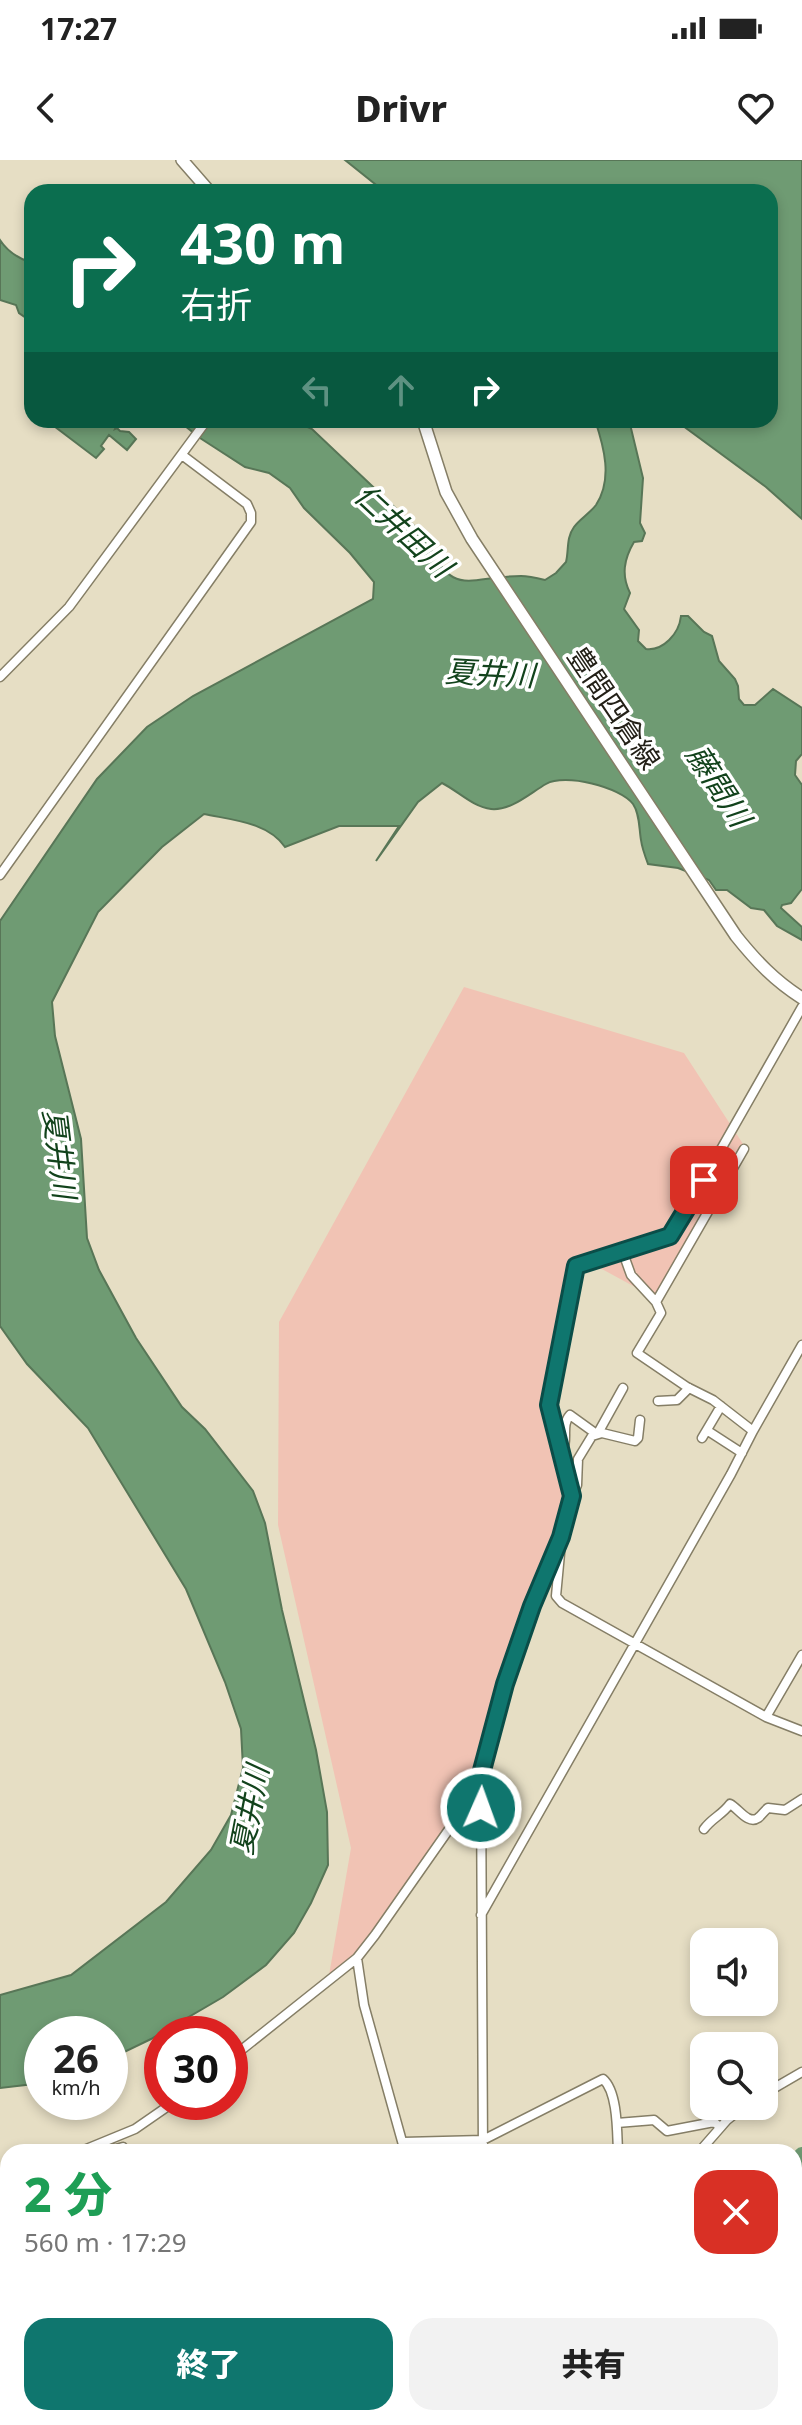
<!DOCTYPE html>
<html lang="ja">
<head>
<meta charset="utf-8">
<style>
  :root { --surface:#fff; --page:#f2f2f2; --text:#222; --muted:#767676; --accent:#0f766e }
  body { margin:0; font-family:"Noto Sans","Noto Sans JP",sans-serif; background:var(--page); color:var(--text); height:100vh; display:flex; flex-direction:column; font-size:30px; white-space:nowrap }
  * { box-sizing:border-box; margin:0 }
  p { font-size:26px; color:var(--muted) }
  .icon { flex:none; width:44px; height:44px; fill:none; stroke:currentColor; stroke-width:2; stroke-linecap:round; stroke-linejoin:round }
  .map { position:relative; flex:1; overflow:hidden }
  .panel { position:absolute; left:0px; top:1984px; width:802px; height:282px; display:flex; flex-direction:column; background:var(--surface); border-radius:24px 24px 0 0; box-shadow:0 4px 12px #0003 }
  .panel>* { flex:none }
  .banner { position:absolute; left:24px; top:24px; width:754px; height:244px; border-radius:24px; box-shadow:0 4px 12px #0003; background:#0b6e4f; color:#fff; overflow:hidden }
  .fabs { position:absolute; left:690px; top:1768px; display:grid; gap:16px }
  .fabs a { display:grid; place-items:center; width:88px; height:88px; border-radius:16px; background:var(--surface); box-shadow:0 4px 12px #0003; font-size:40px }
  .speed { position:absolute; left:24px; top:1856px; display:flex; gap:16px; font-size:40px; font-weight:700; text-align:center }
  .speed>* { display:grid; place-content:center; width:104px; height:104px; border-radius:50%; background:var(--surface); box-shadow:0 4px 12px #0003; line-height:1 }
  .speed small { font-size:20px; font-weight:400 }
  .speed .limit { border:12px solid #d22; background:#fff; color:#111 }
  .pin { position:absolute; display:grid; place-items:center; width:68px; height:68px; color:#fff; margin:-34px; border-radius:16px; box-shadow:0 4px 12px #0006 }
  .me { position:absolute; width:88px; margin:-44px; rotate:2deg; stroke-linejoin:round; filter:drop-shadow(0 0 6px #0008) }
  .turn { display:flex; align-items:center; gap:28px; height:168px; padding:0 24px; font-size:36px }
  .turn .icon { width:104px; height:104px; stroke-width:2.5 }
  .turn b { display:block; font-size:56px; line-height:68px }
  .lanes { display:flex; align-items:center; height:76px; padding:0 24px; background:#0003; justify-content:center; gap:40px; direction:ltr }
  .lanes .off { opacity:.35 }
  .round { display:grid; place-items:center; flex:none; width:84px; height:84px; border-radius:24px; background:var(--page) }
  .head { display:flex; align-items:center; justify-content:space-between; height:136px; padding:0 24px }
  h1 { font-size:48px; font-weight:800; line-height:60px; color:#1e9e55 }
  .button { display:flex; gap:16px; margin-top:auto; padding:16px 24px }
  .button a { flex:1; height:92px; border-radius:24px; background:var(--accent); color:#fff; font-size:32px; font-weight:800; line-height:92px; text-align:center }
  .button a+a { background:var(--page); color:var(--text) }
  .status { display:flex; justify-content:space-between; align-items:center; height:56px; padding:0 40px; background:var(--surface); direction:ltr }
  .status svg { height:22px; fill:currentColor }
  header { display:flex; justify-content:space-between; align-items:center; height:104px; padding:0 24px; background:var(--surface); font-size:36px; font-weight:800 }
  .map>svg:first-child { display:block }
</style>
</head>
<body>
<div class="status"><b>17:27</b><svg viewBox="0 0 49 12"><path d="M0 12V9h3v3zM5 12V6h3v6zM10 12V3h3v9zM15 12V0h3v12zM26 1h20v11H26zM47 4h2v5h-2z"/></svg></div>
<header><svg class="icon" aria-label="back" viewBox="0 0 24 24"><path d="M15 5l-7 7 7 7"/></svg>Drivr<svg class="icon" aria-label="heart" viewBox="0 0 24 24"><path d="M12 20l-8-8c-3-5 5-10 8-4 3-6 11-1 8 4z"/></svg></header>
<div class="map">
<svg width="802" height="2265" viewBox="0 0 802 2265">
  <rect width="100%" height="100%" fill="#e6dec4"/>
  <path fill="#f1c3b4" d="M464 827 684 893 743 984 651 1143 635 1127 589 1102 575 1098 549 1245 564 1288 575 1333 517 1491 480 1636 376 1779 328 1821 351 1688 278 1365 279 1162Z"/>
  <path fill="#6f9b73" stroke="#587657" stroke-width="2" d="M345 0H802V359L766 327 675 260H770V32H385Z
    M0 80C7 91 20 99 32 103V162L19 153 16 145 0 140Z
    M46 260H112L117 264 115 269 117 268 120 271 129 272 136 279 127 290 109 275 101 286 104 289 96 298Z
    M168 260H292L312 269 425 376C452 441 468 416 521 416 529 416 537 418 545 420L556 413 566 402C569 390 566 378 574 367 580 359 590 353 596 345 613 319 604 287 595 260H629L643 318 640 363 645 373 642 381 634 382C624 399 621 415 630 433L624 449 639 470 638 481 646 489C663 491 679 474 681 456H688L704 472 712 476 719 501 735 519 738 526 739 539 744 545H755L773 529 802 548V594L796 601 795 615 802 625V729L791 743 782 745 781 748 802 767V780L777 766 764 750 751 748 727 730H716L709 720 678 708 648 704C645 696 642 688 641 680 639 669 640 654 633 644 620 627 565 613 546 624 530 633 511 651 491 649 473 647 458 631 442 623L418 642 376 701 399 666H339L285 687C268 662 232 660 204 654L162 687 98 752 52 842 55 876 81 979 87 1078 99 1110 136 1178 182 1247 205 1269 253 1331 265 1363 282 1450 316 1590 327 1652 328 1705 311 1743 294 1773 266 1805 223 1837 151 1879 110 1899V1874H42V1923L0 1928V1835L71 1815 166 1742 211 1690 231 1655 243 1608 241 1569 225 1522 186 1429 88 1268 27 1204 0 1166V761L97 619 147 567 193 536 373 439 374 422 350 393 304 348 290 328 269 313 245 307 200 278 180 262Z"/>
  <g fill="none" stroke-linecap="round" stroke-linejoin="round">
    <path stroke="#6f9b73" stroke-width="16" d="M794 2004 802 1995
      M558 2265 565 2258"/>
    <defs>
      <path id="minor" d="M0 517 69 447 207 260
        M0 715 251 362V353L247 344 182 295
        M656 1142 744 989
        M658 1241 677 1240 689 1228
        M708 1271 742 1293
        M753 1271 802 1185
        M598 1273 623 1228
        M702 1278 721 1246
        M563 1290C568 1278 561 1265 570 1255L595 1273
        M572 1336 577 1325 578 1299 592 1276 602 1273 635 1281 638 1278 640 1260
        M561 1383 556 1436 562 1443 766 1557 802 1571
        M766 1557 802 1495
        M481 1621 483 1992
        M704 1669C712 1658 722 1655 730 1644 738 1648 748 1665 758 1658 762 1655 764 1651 768 1648L785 1650 802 1639
        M481 1755 731 1314 753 1271 713 1240 687 1227 637 1193 661 1153 656 1142 631 1115 622 1090
        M357 1798 364 1845 405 1992
        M230 1899 357 1798 375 1775 473 1635C492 1589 499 1539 515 1492 532 1440 562 1390 572 1336L551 1254 550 1237 576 1106 622 1090 664 1080 675 1070 802 847
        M764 1934 802 1912
        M698 1935 714 1962
        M617 1963 654 1960 667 1971 714 1962 720 1967
        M403 1982 483 1980 603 1919C618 1932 617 1973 618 1992
        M94 1987 116 1989 123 1987 126 1992
        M79 1992 135 1969 174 1942
        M699 1992 727 1960 745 1946
        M0 2026 8 2022
        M794 2092 802 2078
        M794 2170 802 2174
        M284 2258 288 2265
        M142 2265 154 2258
        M478 2265 480 2258
        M696 2265 700 2258"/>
      <path id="major" d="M182 0 210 32
        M423 260 446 332 472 379 736 776C756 801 775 821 802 838"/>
    </defs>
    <use href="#minor" stroke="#857e66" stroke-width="11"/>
    <use href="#major" stroke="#857e66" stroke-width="14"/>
    <use href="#minor" stroke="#fff" stroke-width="8"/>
    <use href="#major" stroke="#fff" stroke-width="11"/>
  </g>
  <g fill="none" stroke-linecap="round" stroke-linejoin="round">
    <defs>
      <path id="route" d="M481 1648V1614L505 1524 532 1446 561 1377 572 1336 549 1245 576 1106 670 1076 704 1020"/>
    </defs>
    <use href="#route" stroke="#0a4d48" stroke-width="20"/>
    <use href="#route" stroke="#0f766e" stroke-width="14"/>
  </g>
  <g text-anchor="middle" stroke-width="7" stroke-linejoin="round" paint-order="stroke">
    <g font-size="28" fill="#232017" stroke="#fff">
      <text transform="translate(614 548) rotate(56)" y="10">豊間四倉線</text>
    </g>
    <g font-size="30" font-style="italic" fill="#12431c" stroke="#fff">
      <text transform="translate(403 371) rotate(43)" y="10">仁井田川</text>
      <text transform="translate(490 514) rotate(3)" y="10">夏井川</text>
      <text transform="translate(718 626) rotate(57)" y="10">藤間川</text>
      <text transform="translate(59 994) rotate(83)" y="10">夏井川</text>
      <text transform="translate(250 1650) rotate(-79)" y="10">夏井川</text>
    </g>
  </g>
</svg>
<div class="fabs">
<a><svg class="icon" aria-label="sound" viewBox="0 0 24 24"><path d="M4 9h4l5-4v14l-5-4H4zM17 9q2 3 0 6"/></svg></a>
<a><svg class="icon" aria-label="search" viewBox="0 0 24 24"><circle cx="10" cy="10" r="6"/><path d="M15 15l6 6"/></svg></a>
</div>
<div class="speed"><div>26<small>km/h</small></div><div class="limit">30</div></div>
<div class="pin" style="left:704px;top:1020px;background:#d93025"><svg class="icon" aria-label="arrive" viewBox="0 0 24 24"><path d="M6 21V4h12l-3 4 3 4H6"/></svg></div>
<svg class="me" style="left:481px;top:1648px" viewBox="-20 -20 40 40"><circle r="17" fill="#0f766e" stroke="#fff" stroke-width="3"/><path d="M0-11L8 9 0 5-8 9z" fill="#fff"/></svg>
<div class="banner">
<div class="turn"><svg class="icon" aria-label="right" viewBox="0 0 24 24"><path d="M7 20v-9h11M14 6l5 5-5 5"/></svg><div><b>430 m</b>右折</div></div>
<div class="lanes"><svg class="icon off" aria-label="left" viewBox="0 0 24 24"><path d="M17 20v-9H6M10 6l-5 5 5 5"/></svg><svg class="icon off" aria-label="ahead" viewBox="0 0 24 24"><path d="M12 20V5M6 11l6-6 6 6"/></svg><svg class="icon" aria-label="right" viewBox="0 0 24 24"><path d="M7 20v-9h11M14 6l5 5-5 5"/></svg></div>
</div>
<section class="panel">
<div class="head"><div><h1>2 分</h1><p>560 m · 17:29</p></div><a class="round" style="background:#d93025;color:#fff"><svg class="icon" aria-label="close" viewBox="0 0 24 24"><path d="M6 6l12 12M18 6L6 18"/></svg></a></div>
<div class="button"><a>終了</a><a>共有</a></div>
</section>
</div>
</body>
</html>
